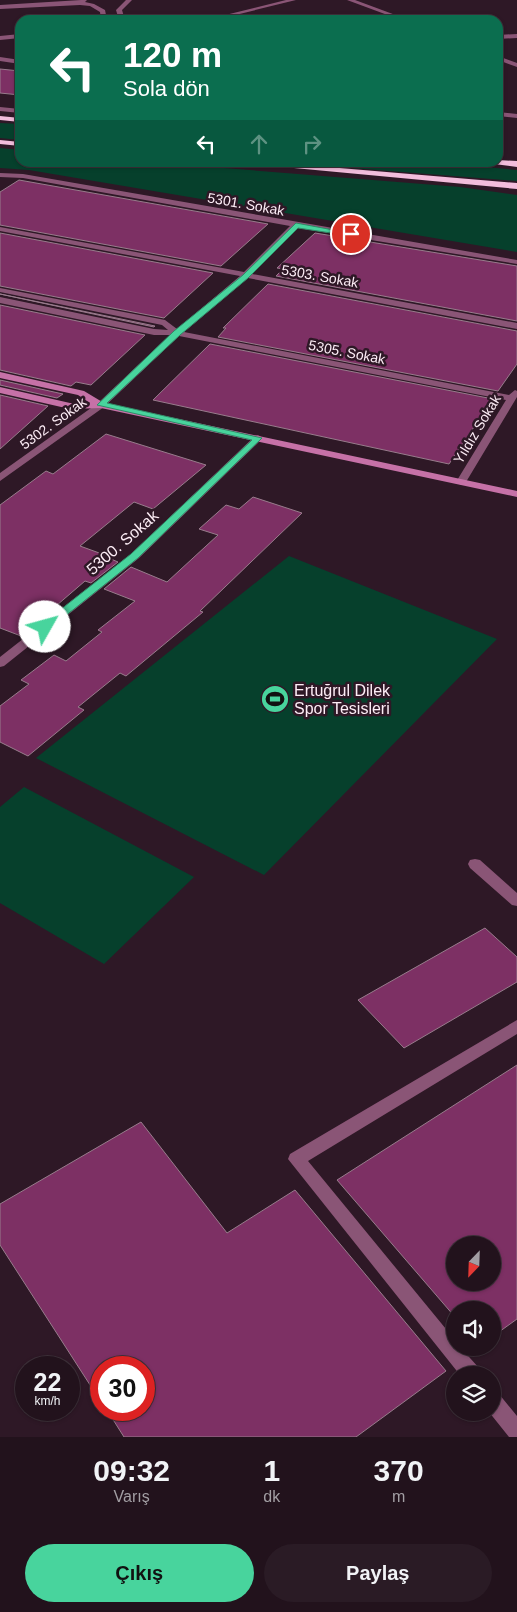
<!DOCTYPE html>
<html lang="tr">
<head>
<meta charset="utf-8">
<style>
  :root { --surface:#22121c; --page:#2a1b25; --text:#f1f3f6; --muted:#a29ea3; --line:#3f323b; --accent:#48d49d }
  body { margin:0; font-family:Arial,sans-serif; background:var(--page); color:var(--text); height:100vh; display:flex; flex-direction:column; font-size:19px; white-space:nowrap }
  * { box-sizing:border-box; margin:0 }
  p { font-size:16px; color:var(--muted) }
  .icon { flex:none; width:28px; height:28px; fill:none; stroke:currentColor; stroke-width:2; stroke-linecap:round; stroke-linejoin:round }
  .map { position:relative; height:1437px; overflow:hidden }
  .sheet { display:flex; flex-direction:column; background:var(--surface); flex:1 }
  .sheet>* { flex:none }
  .hud { position:absolute; left:15px; top:15px; width:488px; height:152px; border-radius:15px; box-shadow:0 1px 4px #0004,0 0 0 1px var(--line); background:#0b6e4f; color:#fff; overflow:hidden }
  .needle { width:32px; rotate:203deg }
  .tools { position:absolute; left:446px; top:1236px; display:grid; gap:10px }
  .tools a { display:grid; place-items:center; width:55px; height:55px; border-radius:50%; background:var(--surface); box-shadow:0 1px 4px #0004,0 0 0 1px var(--line); font-size:25px }
  .speed { position:absolute; left:15px; top:1356px; display:flex; gap:10px; font-size:25px; font-weight:700; text-align:center }
  .speed>* { display:grid; place-content:center; width:65px; height:65px; border-radius:50%; background:var(--surface); box-shadow:0 1px 4px #0004,0 0 0 1px var(--line); line-height:1 }
  .speed small { font-size:12px; font-weight:400 }
  .speed .limit { border:8px solid #d22; background:#fff; color:#111 }
  .pin { position:absolute; display:grid; place-items:center; width:42px; height:42px; color:#fff; margin:-21px; border:2px solid #fff; border-radius:50%; box-shadow:0 1px 5px #0007 }
  .me { position:absolute; width:55px; margin:-28px; rotate:52deg; stroke-linejoin:round; filter:drop-shadow(0 0 4px #0008) }
  .turn { display:flex; align-items:center; gap:18px; height:105px; padding:0 25px; font-size:22px }
  .turn .icon { width:65px; height:65px; stroke-width:2.5 }
  .turn b { display:block; font-size:35px; line-height:42px }
  .lanes { display:flex; align-items:center; height:48px; padding:0 25px; background:#0003; justify-content:center; gap:25px; direction:ltr }
  .lanes .off { opacity:.35 }
  .eta { display:flex; justify-content:space-evenly; align-items:center; height:85px; text-align:center }
  .eta b { font-size:30px; font-weight:700; line-height:35px }
  .cta { display:flex; gap:10px; margin-top:auto; padding:10px 25px }
  .cta a { flex:1; height:58px; border-radius:30px; background:var(--accent); color:#111; font-size:20px; font-weight:700; line-height:58px; text-align:center }
  .cta a+a { background:var(--page); color:var(--text) }
  .map>svg:first-child { display:block }
</style>
</head>
<body>
<div class="map">
<svg width="517" height="1437" viewBox="0 0 517 1437">
  <rect width="100%" height="100%" fill="#2e1826"/>
  <path fill="#06402c" d="M0 123 20 124V140L0 138Z
    M0 148 20 150V162L162 163 460 187 517 195V252L29 170 0 168Z
    M289 163 430 162 517 170V181Z
    M289 556 497 639 264 875 36 758Z
    M24 787 194 877 104 964 0 903V807Z"/>
  <path fill="#7d3064" stroke="#987c8c" fill-rule="evenodd" d="M0 69 20 71V95L0 93Z
    M19 180 268 224 221 266 0 225V192Z
    M0 233 213 273 164 318 0 286Z
    M315 233 517 266V321L276 276 283 269 277 268Z
    M268 284 517 331V364L498 391 218 337 226 328H223Z
    M0 294 155 326 154 327Z
    M0 305 145 335 91 385 76 382 71 386 0 370Z
    M210 344 493 399 449 464 153 400Z
    M0 380 63 394 57 398 0 385Z
    M0 395 48 406 0 449Z
    M106 434 206 465 153 509 134 502 80 546 113 558 111 559 118 562 91 583 85 581 21 636 0 628V505L46 471 53 474Z
    M253 497 302 513 200 611 203 612 126 676 120 673 78 707 84 710 28 756 0 742V706L29 684 21 680 54 655 66 661 102 632 98 630 135 601 104 589 131 567 167 582 218 535 199 529 226 505 239 509Z
    M485 928 517 957V982L404 1048 358 1000Z
    M517 1065V1319L492 1337V1310H455V1317L337 1180ZM455 1245H492V1282H455Z
    M141 1122 227 1233 295 1190 446 1371 356 1437H124L107 1410H144V1368H101V1402L0 1245V1204Z"/>
  <g fill="none" stroke-linecap="round" stroke-linejoin="round">
    <path fill="#8a5576" fill-rule="evenodd" d="M81 0H87L85 2 94 4 105 10 107 20H101L100 12 90 6 80 5 0 9V5Z
      M126 0H132L122 10 125 20H119L116 10Z"/>
    <path fill="#8a5576" fill-rule="evenodd" d="M286 0H296L215 20H205Z
      M347 0H355L409 20H401Z
      M20 34V38L0 40V36Z
      M517 34V38L498 39V35Z
      M498 56 517 63V67L498 60Z
      M0 57 20 60V64L0 61Z
      M0 107 20 109V113L0 111Z
      M498 112 517 114V118L498 116Z
      M0 173 23 174 517 260V264L298 228 252 274 517 323V329L248 278 184 332 509 395 515 390 517 391V397L466 482 461 485 456 482 506 400 179 336 104 407 0 481V473L98 403 170 335H154L0 303V297L154 329 168 330 162 325 0 292V288L165 320 177 329 240 276 0 231V227L244 272 290 226 23 178 0 177Z
      M258 435 263 438 261 440 139 558 4 666 0 667V657L131 554 255 436Z
      M475 859 480 860 517 893V906L512 905 470 868 468 864 470 860Z
      M517 1020V1034L308 1161 455 1340V1348H461L479 1368 481 1375H460L288 1159 290 1154Z
      M492 1392 499 1394 517 1416V1437H509L489 1412H492Z"/>
    <path fill="#c671a7" fill-rule="evenodd" d="M0 372 84 391 104 403 517 491V497L101 408 70 409 0 393V387L70 403H90L78 395 0 378Z"/>
    <path fill="#f2bddc" fill-rule="evenodd" d="M0 116 20 118V122L0 120Z
      M0 140 20 142V146L0 144Z
      M498 160 517 161V167L494 164 498 162Z
      M229 162H269L517 183V189Z"/>
  </g>
  <path fill="#48d49d" stroke="#2f8a66" d="M296 223 355 234 351 236 298 228 248 278 180 335 107 403 262 438 138 558 49 629H41V625L131 554 252 440 97 405 174 331 243 275Z"/>
  <defs>
    <symbol id="stadium-disc" viewBox="-11 -11 22 22"><circle r="9.5" fill="#48d49d" stroke="#2e1826"/><path d="M0-5a6.5 5 0 1 0 0 10a6.5 5 0 1 0 0-10ZM-3.5-1.8h7v3.6h-7Z" fill="#111"/></symbol>
  </defs>
  <g fill-rule="evenodd">
    <use href="#stadium-disc" x="259" y="683" width="32" height="32"/>
  </g>
  <g text-anchor="middle" stroke-width="5" stroke-linejoin="round" paint-order="stroke">
    <g font-size="14" fill="#fdedf6" stroke="#2e1826">
      <text transform="translate(246 204) rotate(10)" y="5">5301. Sokak</text>
      <text transform="translate(320 276) rotate(10)" y="5">5303. Sokak</text>
      <text transform="translate(347 352) rotate(11)" y="5">5305. Sokak</text>
      <text transform="translate(53 423) rotate(-36)" y="5">5302. Sokak</text>
      <text transform="translate(477 429) rotate(-59)" y="5">Yıldız Sokak</text>
    </g>
    <g font-size="16" fill="#fdedf6" stroke="#2e1826">
      <text transform="translate(122 542) rotate(-41)" y="6">5300. Sokak</text>
    </g>
    <g font-size="16" fill="#fdedf6" stroke="#2e1826" text-anchor="start">
      <text x="294" y="696">Ertuğrul Dilek<tspan x="294" dy="18">Spor Tesisleri</tspan></text>
    </g>
  </g>
</svg>
<div class="tools">
<a><svg class="needle" viewBox="-14 -14 28 28"><path d="M0-13l5 13h-10z" fill="#e53935"/><path d="M0 13l5-13h-10z" fill="#a29ea3"/></svg></a>
<a><svg class="icon" aria-label="sound" viewBox="0 0 24 24"><path d="M4 9h4l5-4v14l-5-4H4zM17 9q2 3 0 6"/></svg></a>
<a><svg class="icon" aria-label="layers" viewBox="0 0 24 24"><path d="M12 4l9 5-9 5-9-5zM3 14l9 5 9-5"/></svg></a>
</div>
<div class="speed"><div>22<small>km/h</small></div><div class="limit">30</div></div>
<div class="pin" style="left:351px;top:234px;background:#d93025"><svg class="icon" aria-label="arrive" viewBox="0 0 24 24"><path d="M6 21V4h12l-3 4 3 4H6"/></svg></div>
<svg class="me" style="left:45px;top:627px" viewBox="-20 -20 40 40"><circle r="19" fill="#fff"/><path d="M0-13L10 11 0 6-10 11z" fill="#48d49d"/></svg>
<div class="hud">
<div class="turn"><svg class="icon" aria-label="left" viewBox="0 0 24 24"><path d="M17 20v-9H6M10 6l-5 5 5 5"/></svg><div><b>120 m</b>Sola dön</div></div>
<div class="lanes"><svg class="icon" aria-label="left" viewBox="0 0 24 24"><path d="M17 20v-9H6M10 6l-5 5 5 5"/></svg><svg class="icon off" aria-label="ahead" viewBox="0 0 24 24"><path d="M12 20V5M6 11l6-6 6 6"/></svg><svg class="icon off" aria-label="right" viewBox="0 0 24 24"><path d="M7 20v-9h11M14 6l5 5-5 5"/></svg></div>
</div>
</div>
<section class="sheet">
<div class="eta">
<div><b>09:32</b><p>Varış</p></div>
<div><b>1</b><p>dk</p></div>
<div><b>370</b><p>m</p></div>
</div>
<div class="cta"><a>Çıkış</a><a>Paylaş</a></div>
</section>
</body>
</html>
